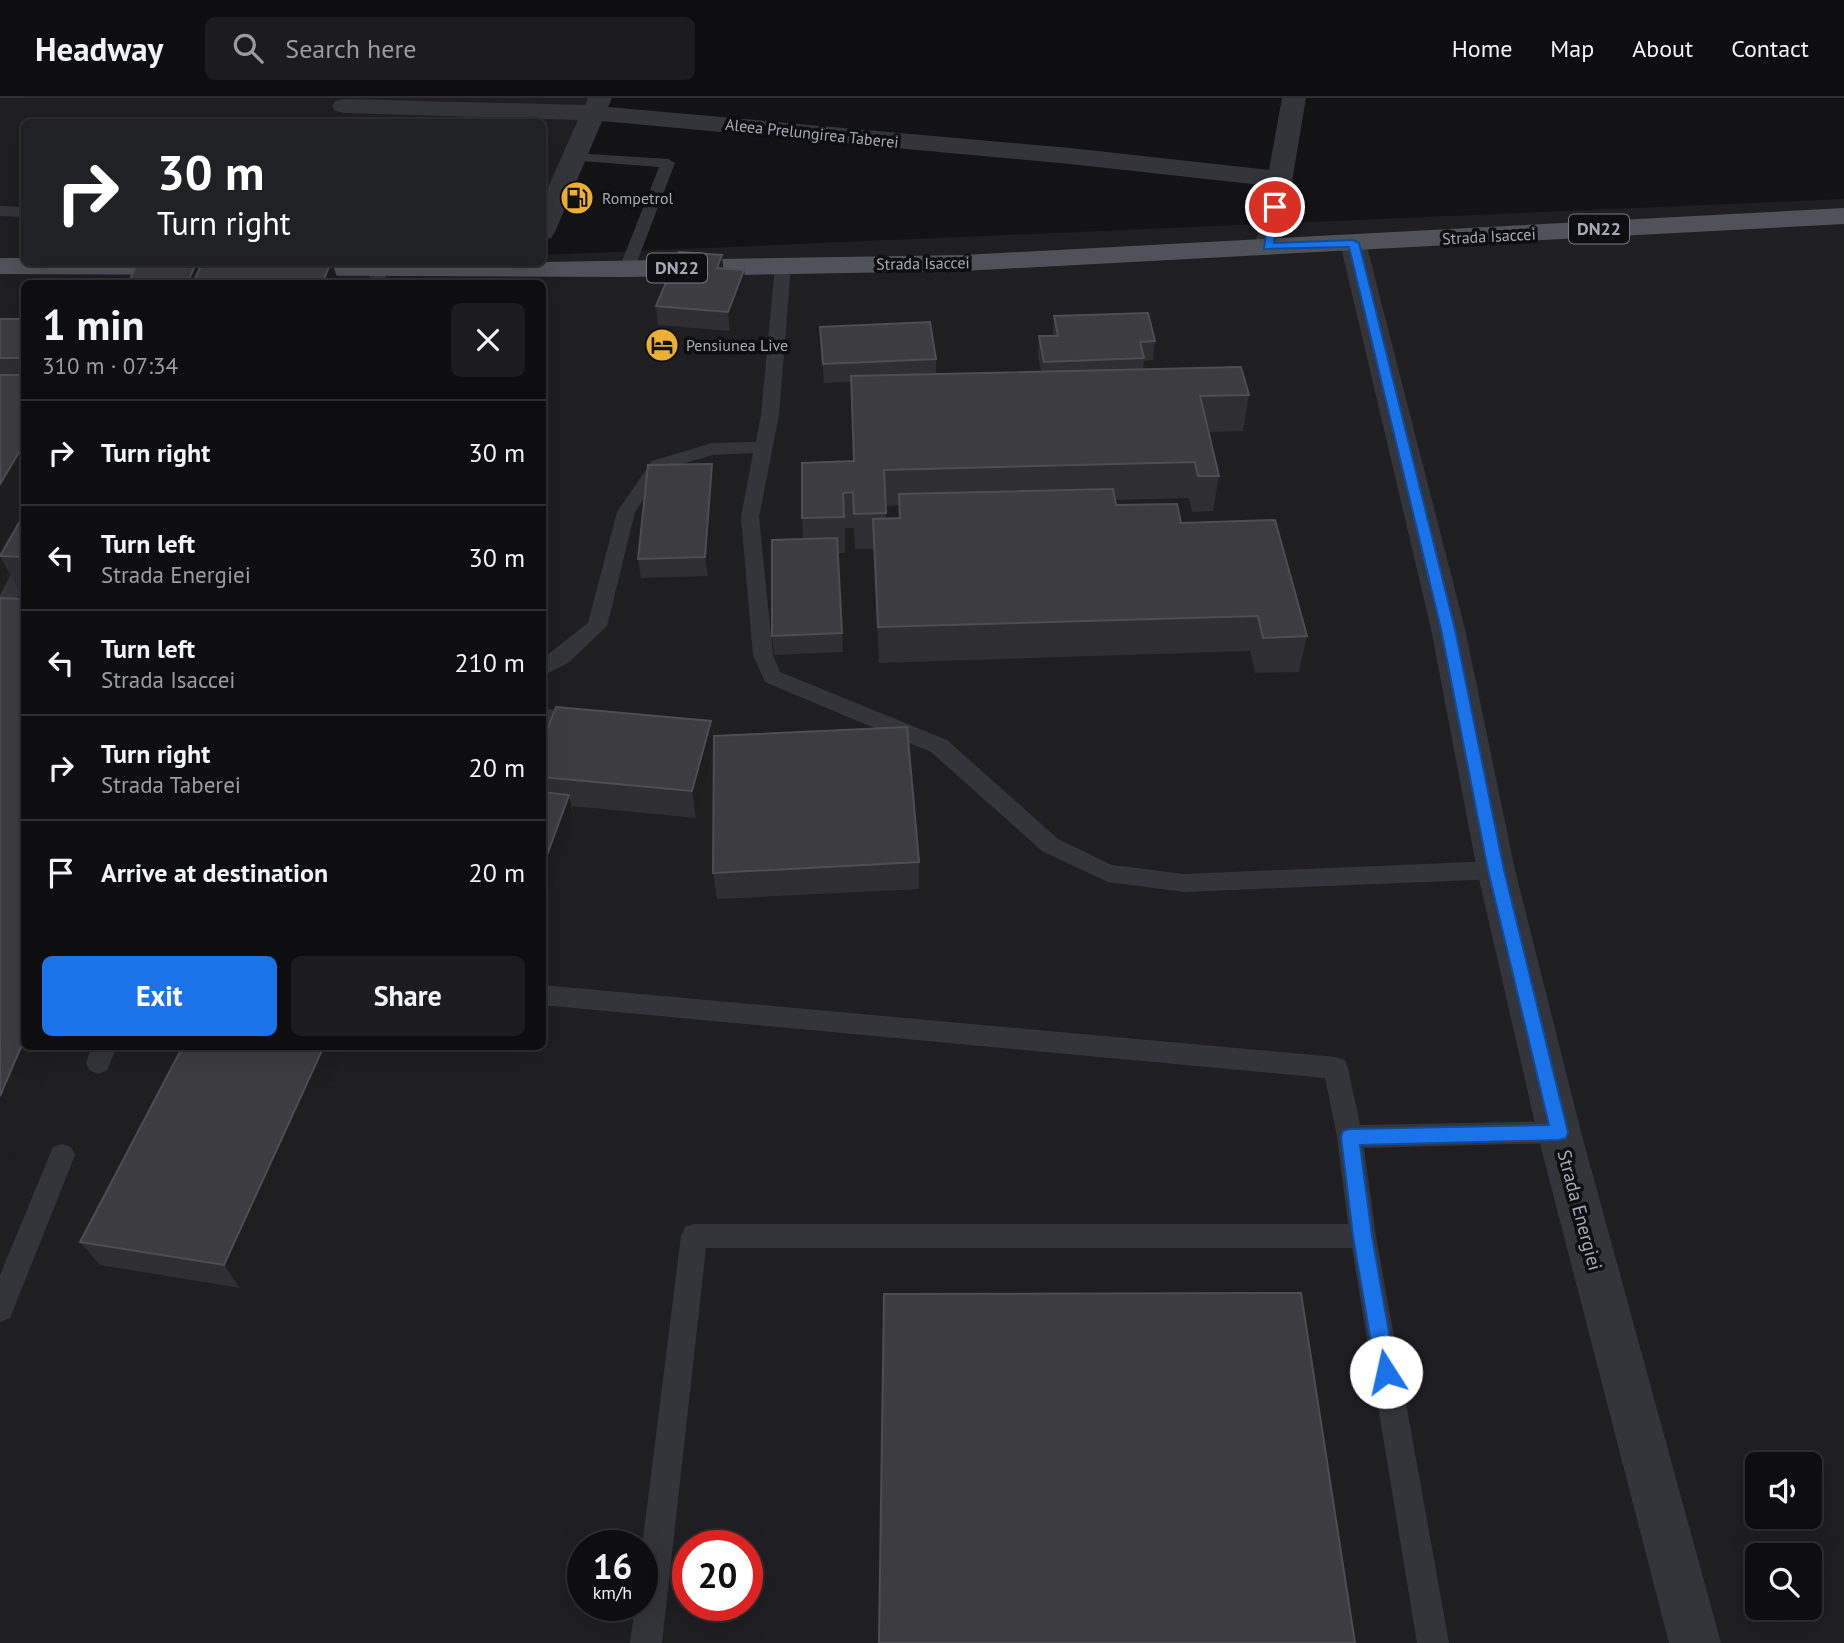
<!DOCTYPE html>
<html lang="en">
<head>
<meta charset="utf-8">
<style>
  :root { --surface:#0e0e10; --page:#1c1c1e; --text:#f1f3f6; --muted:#9b9c9f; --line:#2e2e30; --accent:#1a73e8 }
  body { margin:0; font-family:"PT Sans",sans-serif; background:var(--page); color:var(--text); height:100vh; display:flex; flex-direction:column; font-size:26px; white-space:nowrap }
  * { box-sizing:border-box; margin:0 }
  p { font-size:23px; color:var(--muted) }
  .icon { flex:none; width:38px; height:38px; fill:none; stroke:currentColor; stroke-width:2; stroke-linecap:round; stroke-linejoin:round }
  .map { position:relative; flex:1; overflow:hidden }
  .panel { position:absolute; left:21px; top:182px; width:525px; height:770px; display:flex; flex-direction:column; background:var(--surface); border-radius:10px; box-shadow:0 7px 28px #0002,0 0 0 2px var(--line) }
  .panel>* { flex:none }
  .hud { position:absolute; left:21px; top:21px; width:525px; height:147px; border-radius:10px; box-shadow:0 7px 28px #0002,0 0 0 2px var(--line); background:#202124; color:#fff; overflow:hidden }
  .controls { position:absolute; left:1745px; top:1354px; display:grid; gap:14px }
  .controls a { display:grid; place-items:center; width:77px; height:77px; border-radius:10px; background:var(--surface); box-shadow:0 7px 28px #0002,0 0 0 2px var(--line); font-size:35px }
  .speed { position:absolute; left:567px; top:1432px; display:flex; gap:14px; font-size:35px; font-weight:700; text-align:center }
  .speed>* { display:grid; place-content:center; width:91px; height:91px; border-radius:50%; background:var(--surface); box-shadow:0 7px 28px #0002,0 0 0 2px var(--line); line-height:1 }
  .speed small { font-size:18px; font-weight:400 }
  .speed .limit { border:10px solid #d22; background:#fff; color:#111 }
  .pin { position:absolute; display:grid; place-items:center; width:60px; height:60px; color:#fff; margin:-30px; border:4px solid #fff; border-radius:50%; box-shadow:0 2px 7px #0007 }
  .me { position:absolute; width:77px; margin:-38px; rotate:350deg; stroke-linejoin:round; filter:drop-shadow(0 0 5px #0008) }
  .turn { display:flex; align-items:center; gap:24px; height:147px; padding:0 21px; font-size:32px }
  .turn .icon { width:91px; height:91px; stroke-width:2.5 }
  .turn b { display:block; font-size:49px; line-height:60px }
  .round { display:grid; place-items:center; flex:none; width:74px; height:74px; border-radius:10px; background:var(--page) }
  .summary { display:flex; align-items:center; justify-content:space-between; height:119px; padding:0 21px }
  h1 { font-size:42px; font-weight:600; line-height:52px }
  .action { display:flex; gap:14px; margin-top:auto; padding:14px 21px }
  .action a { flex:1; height:80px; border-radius:10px; background:var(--accent); color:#fff; font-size:28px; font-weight:600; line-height:80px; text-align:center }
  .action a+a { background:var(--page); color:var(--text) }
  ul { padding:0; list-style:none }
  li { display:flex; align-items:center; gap:21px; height:105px; padding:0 21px; border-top:2px solid var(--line) }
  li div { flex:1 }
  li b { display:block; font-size:26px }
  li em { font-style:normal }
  header { display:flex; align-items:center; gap:42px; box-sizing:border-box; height:98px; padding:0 35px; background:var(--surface); border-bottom:2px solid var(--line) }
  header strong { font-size:33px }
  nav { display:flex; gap:38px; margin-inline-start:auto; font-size:24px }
  .search { width:490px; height:63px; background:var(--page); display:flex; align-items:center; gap:18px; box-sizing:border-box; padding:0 24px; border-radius:10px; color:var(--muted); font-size:26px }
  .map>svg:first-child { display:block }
</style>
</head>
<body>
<header>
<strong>Headway</strong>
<div class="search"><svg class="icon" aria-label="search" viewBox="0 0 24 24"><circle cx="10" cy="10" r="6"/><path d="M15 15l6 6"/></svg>Search here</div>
<nav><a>Home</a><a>Map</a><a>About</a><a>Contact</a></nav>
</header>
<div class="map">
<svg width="1844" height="1545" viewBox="0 0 1844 1545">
  <rect width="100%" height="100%" fill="#131315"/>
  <path fill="#1f1f22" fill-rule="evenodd" d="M0 0H591L543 100 542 24H24V164H542L543 157 1844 101V1545H0ZM24 186H542V948H24ZM1757 1367H1810V1419H1757ZM583 1447H642V1507H583ZM688 1447H747V1507H688ZM1757 1458H1810V1510H1757Z"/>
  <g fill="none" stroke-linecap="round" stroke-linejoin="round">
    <path fill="#34353a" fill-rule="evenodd" d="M573 55 668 61 675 65 633 174H621L619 171 659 69 568 62 566 59 568 56Z
      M0 108 24 109V119L0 118Z
      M783 163 791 168 779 317 759 419 773 557 780 574 947 642 1058 741 1112 767 1184 776 1496 763 1504 766 1507 772 1504 778 1496 781 1184 794 1108 784 1042 753 931 654 765 584 753 557 741 419 753 355 713 357 664 371 635 414 607 528 568 565 542 578V561L588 525 617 414 652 363 712 345 756 344 761 317 775 168Z
      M381 165 389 170 383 186H367L373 170Z
      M24 464V487L7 520 0 522V497L17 465Z
      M542 610 588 618 592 623 588 628 581 631 542 625Z
      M542 887 1336 959 1345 962 1348 970 1360 1027 1559 1023 1568 1026 1572 1034 1568 1042 1559 1045 1364 1050 1376 1138 1449 1545H1417L1352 1150H706L662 1545H630L635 1507H642V1449L681 1138 685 1129 694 1126H1348L1337 1039 1325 980 542 907Z
      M92 948H117L107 972 98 976 89 972 86 965Z
      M62 1046 71 1049 75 1057 10 1220 0 1224V1177L53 1049Z"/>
    <path fill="#34353a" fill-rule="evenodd" d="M588 0H612L608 9 1070 50 1279 73 1288 76 1292 81 1288 86 1279 89 1070 66 602 23 555 134 551 140 542 142V103L578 22 344 15 335 13 332 8 335 3 344 1 585 7Z"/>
    <path fill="#34353a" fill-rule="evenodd" d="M1282 0H1306L1281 149 1278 155 1268 157 1258 155 1255 149Z
      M1353 137 1362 139 1366 145 1465 531 1515 772 1581 1034 1721 1545H1669L1537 1034 1477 772 1431 531 1340 145 1344 139Z"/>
    <path fill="#505259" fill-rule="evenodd" d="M1844 110V126L963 173 627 179 0 176V160H24V164H542L963 157Z"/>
  </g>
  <path fill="#2f2f33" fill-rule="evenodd" d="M724 170 744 172 746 191 730 233 658 227 656 208Z
    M1054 218 1155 243 1153 262 1144 263 1143 271 1249 297 1243 333 1209 334 1219 378 1213 413 1192 414 1189 400 1115 402 1116 407 1181 425 1307 538 1299 574 1255 575 1250 553 879 565 874 451H855L854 430H845V455H838L843 554 774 557 772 538 803 441 802 420 854 363 851 284 824 285 820 229 936 261V276L1041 274 1038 257 1039 238H1053ZM899 407V420L886 421 885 408Z
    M0 221H24V412L0 454Z
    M714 385 708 478 641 480 638 461Z
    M24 416V494H20L0 458Z
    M711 623 714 642 919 764V791L717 801 713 775 714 655 696 720 572 708 575 724 542 819V645Z
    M345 956 240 1190 100 1167 80 1144Z"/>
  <path fill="#1e1e21" d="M722 157 724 176 717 170Z
    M331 164H332L338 182 336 186H322Z
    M196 165 203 184 202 186H187Z
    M744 172 746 191 730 233 728 214Z
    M24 346V412L0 454V386Z
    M712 366 714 385 708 478 705 459Z
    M711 623 715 650 696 720 692 693Z
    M569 697 575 724 542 819V771Z
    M24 942V948H60L0 1090V998Z
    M324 948H341L345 956 240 1190 224 1167Z"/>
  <path fill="#3c3c41" stroke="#4c4e53" stroke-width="2" d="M679 154 722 157 717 170 744 172 728 214 656 208Z
    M203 164H331L322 186H192Z
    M196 165 187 186H128L137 166Z
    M1148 215 1155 243 1140 244 1144 260 1044 264 1039 238H1058L1054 218Z
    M0 221H24V260H0Z
    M930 224 936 261 823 266 820 229Z
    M1241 269 1249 297 1200 298 1219 378H1198L1195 364 884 372 886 415 854 416 853 394 843 395 844 419 802 420V365L854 363 851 278Z
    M0 277H24V346L0 386Z
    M712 366 705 459 638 461 648 367Z
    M1113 391 1116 407 1177 406 1181 425 1275 422 1307 538 1263 540 1258 518 878 529 873 421 900 420 899 396Z
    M24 416V459L0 458Z
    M837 440 842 535 772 538V442Z
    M0 500 24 501V942L0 998Z
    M556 609 711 623 692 693 542 679V645Z
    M907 629 919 764 713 775 714 638Z
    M542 694 569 697 542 771Z
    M183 948H324L224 1167 80 1144Z
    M1301 1195 1355 1545H879L884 1196Z"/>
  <path fill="#1a73e8" stroke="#114b97" stroke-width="2" d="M1275 106 1280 109 1274 145 1353 142 1359 145 1455 531 1504 772 1568 1034 1566 1040 1559 1042 1360 1047 1372 1138 1396 1274 1393 1280 1386 1283 1379 1280 1376 1274 1353 1138 1341 1039 1343 1033 1350 1031 1549 1027 1488 772 1441 531 1349 149 1264 151 1269 109Z"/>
  <defs>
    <symbol id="fuel-disc" viewBox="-11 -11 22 22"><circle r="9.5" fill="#edaf33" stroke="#0e0e10"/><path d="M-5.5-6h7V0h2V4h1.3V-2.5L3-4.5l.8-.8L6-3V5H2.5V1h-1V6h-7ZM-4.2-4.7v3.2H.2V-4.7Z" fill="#111"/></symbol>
    <symbol id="hotel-disc" viewBox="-11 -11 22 22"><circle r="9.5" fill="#edaf33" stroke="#0e0e10"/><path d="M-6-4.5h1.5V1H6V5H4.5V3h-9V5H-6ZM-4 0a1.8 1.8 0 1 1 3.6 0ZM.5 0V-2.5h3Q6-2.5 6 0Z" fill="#111"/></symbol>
  </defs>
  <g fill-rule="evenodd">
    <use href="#fuel-disc" x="558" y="81" width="38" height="38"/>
    <use href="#hotel-disc" x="643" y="228" width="38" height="38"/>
  </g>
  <g text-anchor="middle" stroke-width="7" stroke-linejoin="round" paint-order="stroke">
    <g font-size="16" fill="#a5aab5" stroke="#0e0e10">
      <text transform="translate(812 35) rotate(6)" y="6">Aleea Prelungirea Taberei</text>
      <text transform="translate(1489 138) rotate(-3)" y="6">Strada Isaccei</text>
      <text transform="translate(923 165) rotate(-1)" y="6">Strada Isaccei</text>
    </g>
    <g font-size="16" fill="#a5aab5" stroke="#0e0e10" text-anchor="start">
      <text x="602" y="106">Rompetrol</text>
      <text x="686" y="253">Pensiunea Live</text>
    </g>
    <g fill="#0e0e10" stroke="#787b84" stroke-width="2">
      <rect x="1569" y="116.5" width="60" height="29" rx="5"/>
      <rect x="647" y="155.5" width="60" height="29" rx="5"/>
    </g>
    <g font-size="18" font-weight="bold" fill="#a5aab5">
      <text x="1599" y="137">DN22</text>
      <text x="677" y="176">DN22</text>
    </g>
    <g font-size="19" fill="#a5aab5" stroke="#0e0e10">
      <text transform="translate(1580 1112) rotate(75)" y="7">Strada Energiei</text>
    </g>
  </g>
</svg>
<div class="controls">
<a><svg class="icon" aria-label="sound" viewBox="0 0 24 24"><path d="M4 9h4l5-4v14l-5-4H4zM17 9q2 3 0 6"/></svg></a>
<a><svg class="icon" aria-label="search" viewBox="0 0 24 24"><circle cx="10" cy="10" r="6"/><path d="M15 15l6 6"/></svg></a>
</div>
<div class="speed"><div>16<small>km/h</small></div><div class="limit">20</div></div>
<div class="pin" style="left:1275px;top:109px;background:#d93025"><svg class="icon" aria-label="arrive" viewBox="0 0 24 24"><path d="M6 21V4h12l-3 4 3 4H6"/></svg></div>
<svg class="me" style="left:1386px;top:1274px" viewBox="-20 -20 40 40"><circle r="19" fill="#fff"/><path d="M0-13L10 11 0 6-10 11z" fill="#1a73e8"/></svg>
<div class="hud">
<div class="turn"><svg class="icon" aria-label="right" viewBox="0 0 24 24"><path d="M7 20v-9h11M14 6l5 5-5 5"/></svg><div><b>30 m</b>Turn right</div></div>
</div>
<section class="panel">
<div class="summary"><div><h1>1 min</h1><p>310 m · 07:34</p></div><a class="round"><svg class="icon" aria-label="close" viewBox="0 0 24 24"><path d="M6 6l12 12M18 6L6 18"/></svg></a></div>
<ul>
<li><svg class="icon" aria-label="right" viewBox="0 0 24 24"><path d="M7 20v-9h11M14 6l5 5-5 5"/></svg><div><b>Turn right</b></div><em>30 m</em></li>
<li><svg class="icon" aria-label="left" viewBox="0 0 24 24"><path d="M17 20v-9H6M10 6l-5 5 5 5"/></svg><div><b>Turn left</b><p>Strada Energiei</p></div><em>30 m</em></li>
<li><svg class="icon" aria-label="left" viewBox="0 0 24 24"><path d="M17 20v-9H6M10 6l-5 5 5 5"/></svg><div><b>Turn left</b><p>Strada Isaccei</p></div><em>210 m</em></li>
<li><svg class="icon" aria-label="right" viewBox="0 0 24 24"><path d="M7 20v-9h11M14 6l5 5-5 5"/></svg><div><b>Turn right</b><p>Strada Taberei</p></div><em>20 m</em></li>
<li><svg class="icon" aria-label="arrive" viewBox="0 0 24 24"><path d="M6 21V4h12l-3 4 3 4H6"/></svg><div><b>Arrive at destination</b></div><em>20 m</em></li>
</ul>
<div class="action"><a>Exit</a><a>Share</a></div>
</section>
</div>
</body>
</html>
